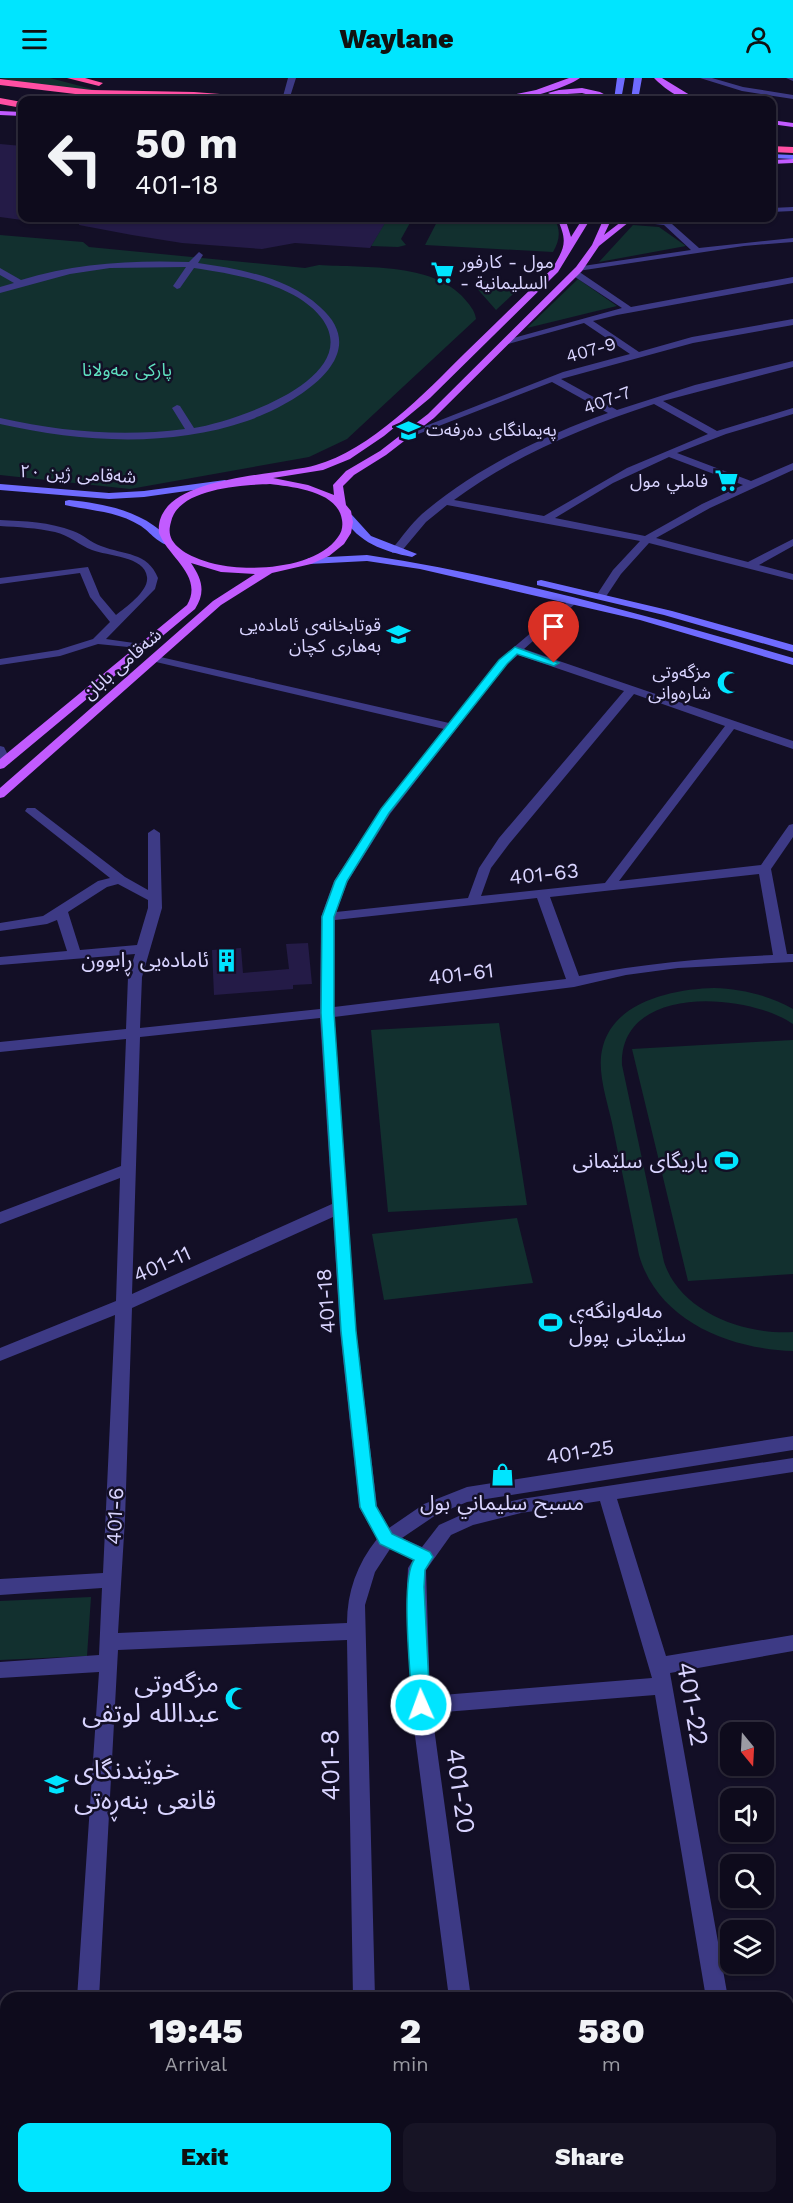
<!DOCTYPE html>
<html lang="en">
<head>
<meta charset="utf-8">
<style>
  :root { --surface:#0e0b1c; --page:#171425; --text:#f1f3f6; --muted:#9b9ba3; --line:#2e2b3b; --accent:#00e5ff }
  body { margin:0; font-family:"Work Sans","Noto Sans Arabic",sans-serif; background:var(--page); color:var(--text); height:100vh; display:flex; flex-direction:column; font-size:22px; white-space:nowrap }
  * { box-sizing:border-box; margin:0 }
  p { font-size:20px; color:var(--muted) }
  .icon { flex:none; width:33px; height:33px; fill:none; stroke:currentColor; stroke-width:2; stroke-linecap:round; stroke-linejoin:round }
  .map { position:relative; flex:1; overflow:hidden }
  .drawer { position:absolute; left:0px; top:1914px; width:794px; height:212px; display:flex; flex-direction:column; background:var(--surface); border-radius:18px 18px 0 0; box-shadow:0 2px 4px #0004,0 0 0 2px var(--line) }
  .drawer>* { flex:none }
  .hud { position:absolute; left:18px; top:18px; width:758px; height:126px; border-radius:12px; box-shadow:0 2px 4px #0004,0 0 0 2px var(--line); background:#0e0b1c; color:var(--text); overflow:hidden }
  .needle { width:39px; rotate:162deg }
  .buttons { position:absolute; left:720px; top:1644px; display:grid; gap:12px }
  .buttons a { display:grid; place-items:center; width:54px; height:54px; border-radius:12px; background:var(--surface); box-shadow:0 2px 4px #0004,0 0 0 2px var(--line); font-size:30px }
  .pin { position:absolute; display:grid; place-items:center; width:51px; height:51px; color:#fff; margin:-62px -26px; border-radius:50% 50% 50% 0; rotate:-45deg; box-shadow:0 0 6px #0007 }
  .pin .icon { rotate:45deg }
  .me { position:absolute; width:66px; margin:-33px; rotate:358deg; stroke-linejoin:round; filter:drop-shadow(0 0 4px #0008) }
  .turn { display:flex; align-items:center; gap:21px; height:126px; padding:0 18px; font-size:27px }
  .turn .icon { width:78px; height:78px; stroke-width:2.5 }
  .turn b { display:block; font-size:42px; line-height:51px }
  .eta { display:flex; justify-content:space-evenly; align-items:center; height:102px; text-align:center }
  .eta b { font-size:36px; font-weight:800; line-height:42px }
  .button { display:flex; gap:12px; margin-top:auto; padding:12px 18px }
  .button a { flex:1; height:69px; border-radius:12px; background:var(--accent); color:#111; font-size:24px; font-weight:800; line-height:69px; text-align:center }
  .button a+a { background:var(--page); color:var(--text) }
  header { display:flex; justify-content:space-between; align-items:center; height:78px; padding:0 18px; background:var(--accent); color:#111; font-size:27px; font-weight:800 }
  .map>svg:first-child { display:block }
</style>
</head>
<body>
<header><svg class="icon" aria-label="menu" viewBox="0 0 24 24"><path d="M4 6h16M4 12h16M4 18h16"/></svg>Waylane<svg class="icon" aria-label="person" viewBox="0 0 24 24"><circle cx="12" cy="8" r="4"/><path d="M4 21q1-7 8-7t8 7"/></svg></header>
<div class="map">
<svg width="793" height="2125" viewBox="0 0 793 2125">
  <rect width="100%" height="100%" fill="#130f26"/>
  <path fill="#12302f" d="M0 0H50L99 13 19 4Z
    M439 140H554C561 152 560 162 553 174L425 167Z
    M389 142 411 143 401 161 406 167 398 169 371 168 384 146Z
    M633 147 659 149 686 168 599 184Z
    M0 157 83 164 89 169 305 190 319 187C365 190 438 184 468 225 472 230 475 234 476 241L347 361 309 379 130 411 0 397Z
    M578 201 617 228 527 250Z
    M478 203 524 206 496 232 474 207V204Z
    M714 910C741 911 769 917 793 931V946C746 914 619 906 622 987L664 1184C680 1234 744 1257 793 1254V1273C729 1271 658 1243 639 1177 630 1133 621 1089 612 1045 607 1022 596 992 603 968 615 923 674 911 714 910Z
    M499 945 527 1127 388 1134 371 952Z
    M793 962V1196L688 1203 632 971Z
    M517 1140 533 1205 384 1222 372 1156Z
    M91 1519 87 1578 0 1582V1523Z"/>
  <path fill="#241b47" d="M0 66 22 68V142L0 139Z
    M80 140H388L370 170 295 165 262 171 182 165 132 157 79 147Z
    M308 865 312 906 293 907V911L214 917 212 872 241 870 243 895 289 891 286 866Z"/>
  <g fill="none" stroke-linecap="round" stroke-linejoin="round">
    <path fill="#3d3a85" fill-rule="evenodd" d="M288 0H296L289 22H282Z
      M700 0H712L743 9 793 17V21L742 13Z
      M786 0H793V3Z
      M793 129V133L771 134V130Z
      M625 140 666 143 694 140 693 142 672 146 699 170 793 160V164L744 168 578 193 631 229 793 199V205L617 237 593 243 639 274 692 259 793 241V247L693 265 561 301 617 332 695 307 793 283V289L663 323 717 353 793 330V336L726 356 677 375 751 403 793 385V392L710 430 656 460 748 484 793 461V468L759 487 793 496V502L649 465 621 496 605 520 601 521 596 518 613 492 640 463 447 427 426 444 400 475H392V471C402 459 411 446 422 436 476 390 543 358 608 335L552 304 408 360 400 358 563 294 630 276 584 245 508 266 503 263 622 230 572 197 571 195 576 193V189L691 172 664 147 628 143H625ZM654 326 708 356 627 390 544 438 454 422C513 378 584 349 654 326ZM669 379 743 407 702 426 645 458 555 440 613 405Z
      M199 174 203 177 198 185C240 191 287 199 320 229 378 280 290 328 247 343 168 370 80 364 0 346V340C62 354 123 359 185 351L172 330 177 327 180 328 194 350C233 344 363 301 323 242 298 206 234 196 194 190L180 210 177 211 173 208 186 189 110 190 70 196 0 215V209L14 205 0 197V190L21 202C75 185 133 182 189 184Z
      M0 442C24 443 50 444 73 453 83 456 91 465 101 468 124 477 148 474 158 500L155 511 106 561 148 567V571L98 566 60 578 0 587V581L58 572 93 561 110 544 90 519 80 495 0 506V500L88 489 100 518 116 537C126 529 149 513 147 499 145 478 107 478 92 472 79 467 69 457 55 454 37 450 18 449 0 448Z
      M572 520 577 523 576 525 524 571 793 663V671L734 651 619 803 761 787 789 747 793 746V759L771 791 787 876H793V884L678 890 626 897 574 909 334 939 356 1253 377 1428 389 1450 424 1426 467 1409 793 1358V1372L467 1424 436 1437 402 1460 422 1469 439 1447 470 1433 521 1421 793 1380V1394L617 1421 666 1578 793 1557V1573L670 1595 728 1920H706L655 1617 432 1635 471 1920H449L411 1627 407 1509 408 1490 413 1482 390 1471 375 1494 365 1527 375 1920H353L347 1562 118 1572 99 1920H77L99 1594 0 1600V1584L99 1577 102 1510 0 1517V1501L103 1495 115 1237 0 1283V1270L116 1223 120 1100 0 1146V1134L121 1088 126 961 0 974V964L126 951 128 899 135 876 0 887V879L67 873 57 842 47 846 0 853V845L43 838 98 803 110 800 25 733 27 730H35L125 799 148 812V755L154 751 160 755 162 830 142 899 140 950 320 931 321 839 334 803 381 731 444 651 156 584 150 581 156 578 449 645 499 582ZM518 577 624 613 499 760 479 790 468 820 336 834 348 803 390 736 507 586ZM634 616 725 648 605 805 481 818 491 790 509 766ZM759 796 773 877C707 880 645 885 579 898L550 819ZM118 806 148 822V830L137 867 80 872 68 834 107 809ZM537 820 566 901 334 929 335 842ZM320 940 332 1126 132 1216 140 959ZM333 1139 340 1253 359 1429 377 1461C357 1486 347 1514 347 1545L118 1555 125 1441 132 1230ZM600 1423 652 1600 430 1618 426 1492 451 1457 473 1447 521 1435Z
      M0 668 4 669 11 683 9 686 0 685Z
      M64 2120H86L85 2125H63Z
      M358 2120H380V2125H358Z
      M476 2120H498V2125H476Z
      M741 2120H763L764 2125H742Z"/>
    <path fill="#6f6bff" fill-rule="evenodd" d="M617 0H625L621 22H614Z
      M634 0H642L638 22H631Z
      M771 76 793 77V81L771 80Z
      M225 402 230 405 229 407 144 419 109 421 0 412V406L109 415 144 413Z
      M69 422C108 426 147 434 173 465L172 467C161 469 150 454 141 448 117 433 92 433 65 427V423Z
      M348 436 352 437 371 458 417 476 412 479C383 473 359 465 343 439Z
      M367 477C512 499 653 539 793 580V587L640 542 420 491 367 483 309 486 304 483 309 480Z
      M541 502 672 533 793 567V574L664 537 537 507V503Z"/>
    <path fill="#c25bff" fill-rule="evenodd" d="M569 0H580C559 14 512 25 487 22L536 12Z
      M654 0H662L698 22C682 24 665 11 654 0Z
      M582 10 600 14 615 22H607L582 15 552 17 548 15 559 12Z
      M243 18 276 20 280 22H240Z
      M665 20H669L673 22H665Z
      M0 33 22 34V38L0 37Z
      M771 42 793 45V49L771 46Z
      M793 81V85L771 86V82Z
      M557 140H565L571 159 583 140H591L558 194 430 320 384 358 350 381 323 392 273 400 308 407 334 417 333 407 346 393 380 373 428 336 576 189 592 167 604 140H612L604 157 626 140H634L599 168 582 193 434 340 386 377 354 397 343 408 346 427 351 433 353 444 351 455 344 466 329 478 311 486 272 495 221 527 4 719 0 720V710L213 523 255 496 221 494 191 485C202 501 206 514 195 531L4 690 0 691V681L187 527C204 498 168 479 159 455 153 397 279 398 316 387 369 373 426 314 464 276 493 248 522 219 552 191 565 169 568 164 557 140ZM270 406C293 409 338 413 342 442 343 448 342 454 338 459 316 491 249 494 215 486 200 482 181 476 172 462 169 456 169 451 171 444 178 410 242 407 270 406Z"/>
    <path fill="#ff4fa3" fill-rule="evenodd" d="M67 0H85L103 5 99 8Z
      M0 1 92 12 194 14 258 19 262 22 92 18 0 7Z
      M0 20 22 24V30L0 26Z
      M771 68 793 69V75L771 74Z"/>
  </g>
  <path fill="#00e5ff" stroke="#0095a6" stroke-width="1.5" d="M515 569 559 585 554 588 517 576 507 586 389 735 347 803 334 839V935L356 1253 376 1428 392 1456 430 1474 433 1479 425 1492 424 1509 430 1627 427 1632 421 1635 415 1632 412 1627C411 1598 400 1502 414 1482L380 1466 360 1429 341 1253 321 935 322 839 335 803 381 731 499 582Z"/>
  <defs>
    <symbol id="supermarket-bare" viewBox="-9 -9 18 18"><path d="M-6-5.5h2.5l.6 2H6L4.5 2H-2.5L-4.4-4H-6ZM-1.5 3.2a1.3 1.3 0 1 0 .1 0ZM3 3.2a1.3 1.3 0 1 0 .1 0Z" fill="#00e5ff" stroke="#130f26" stroke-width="2.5" paint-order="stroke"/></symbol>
    <symbol id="university-bare" viewBox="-9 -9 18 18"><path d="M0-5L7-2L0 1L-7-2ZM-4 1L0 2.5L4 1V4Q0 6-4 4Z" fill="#00e5ff" stroke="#130f26" stroke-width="2.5" paint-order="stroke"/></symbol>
    <symbol id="school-bare" viewBox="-9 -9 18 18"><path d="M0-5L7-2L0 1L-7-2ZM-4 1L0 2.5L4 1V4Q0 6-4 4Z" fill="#00e5ff" stroke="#130f26" stroke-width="2.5" paint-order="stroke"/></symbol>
    <symbol id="mosque-bare" viewBox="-9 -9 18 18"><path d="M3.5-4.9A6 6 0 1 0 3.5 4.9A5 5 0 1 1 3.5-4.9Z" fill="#00e5ff" stroke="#130f26" stroke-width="2.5" paint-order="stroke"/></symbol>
    <symbol id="building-bare" viewBox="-9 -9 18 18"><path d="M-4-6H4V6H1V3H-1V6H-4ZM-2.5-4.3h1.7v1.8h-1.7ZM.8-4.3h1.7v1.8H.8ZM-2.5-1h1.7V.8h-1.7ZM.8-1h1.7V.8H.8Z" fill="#00e5ff" stroke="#130f26" stroke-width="2.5" paint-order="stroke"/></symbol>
    <symbol id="stadium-bare" viewBox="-9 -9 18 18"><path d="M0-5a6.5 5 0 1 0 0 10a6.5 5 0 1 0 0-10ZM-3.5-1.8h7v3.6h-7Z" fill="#00e5ff" stroke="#130f26" stroke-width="2.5" paint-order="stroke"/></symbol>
    <symbol id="shop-bare" viewBox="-9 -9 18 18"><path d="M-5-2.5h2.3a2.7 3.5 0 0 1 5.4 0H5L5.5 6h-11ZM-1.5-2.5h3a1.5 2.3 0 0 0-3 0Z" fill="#00e5ff" stroke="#130f26" stroke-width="2.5" paint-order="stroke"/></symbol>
  </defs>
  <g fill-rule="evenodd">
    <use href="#supermarket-bare" x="426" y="178" width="33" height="33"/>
    <use href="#university-bare" x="392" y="336" width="33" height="33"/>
    <use href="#supermarket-bare" x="710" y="386" width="33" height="33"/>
    <use href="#school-bare" x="382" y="540" width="33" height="33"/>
    <use href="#mosque-bare" x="712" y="588" width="33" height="33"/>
    <use href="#building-bare" x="210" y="866" width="33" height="33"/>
    <use href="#stadium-bare" x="710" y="1066" width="33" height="33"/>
    <use href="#stadium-bare" x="534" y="1228" width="33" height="33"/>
    <use href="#shop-bare" x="486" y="1380" width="33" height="33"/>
    <use href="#mosque-bare" x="220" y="1604" width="33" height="33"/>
    <use href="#school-bare" x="40" y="1690" width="33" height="33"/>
  </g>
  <g text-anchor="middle" stroke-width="5" stroke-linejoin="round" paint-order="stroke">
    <g font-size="18" fill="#d9d4ff" stroke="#130f26" text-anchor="end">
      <text x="460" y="190" text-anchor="start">مول - كارفور<tspan x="460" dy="21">- السليمانية</tspan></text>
      <text x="426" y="358" text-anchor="start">پەیمانگای دەرفەت</text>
      <text x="708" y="409">فاملي مول</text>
      <text x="381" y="553">قوتابخانەی ئامادەیی<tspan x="381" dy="21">بەهاری کچان</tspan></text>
      <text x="711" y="600">مزگەوتی<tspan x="711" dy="21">شارەوانی</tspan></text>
    </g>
    <g font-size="18" fill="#d9d4ff" stroke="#130f26">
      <text transform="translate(591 272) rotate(-16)" y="6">407-9</text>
      <text transform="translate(607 322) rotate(-21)" y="6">407-7</text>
      <text transform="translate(78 396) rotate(3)" y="6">شەقامی ژین ٢٠</text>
      <text transform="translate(122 586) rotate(-41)" y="6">شەقامی بابان</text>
    </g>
    <g font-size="18" fill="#5fe0c0" stroke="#130f26">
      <text x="127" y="298">پارکی مەولانا</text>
    </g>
    <g font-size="21" fill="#d9d4ff" stroke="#130f26">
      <text transform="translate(544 796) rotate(-6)" y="7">401-63</text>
      <text transform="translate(461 896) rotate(-7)" y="7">401-61</text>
      <text transform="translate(162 1186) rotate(-24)" y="7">401-11</text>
      <text transform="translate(326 1223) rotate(-94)" y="7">401-18</text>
      <text transform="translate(580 1374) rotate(-9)" y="7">401-25</text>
      <text transform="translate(115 1438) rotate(-87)" y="7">401-6</text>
    </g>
    <g font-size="21" fill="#d9d4ff" stroke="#130f26" text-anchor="end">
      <text x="209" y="889">ئامادەیی ڕابوون</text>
      <text x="708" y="1090">یاریگای سلێمانی</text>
      <text x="569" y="1240" text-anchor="start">مەلەوانگەی<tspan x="569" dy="24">سلێمانی پووڵ</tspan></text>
      <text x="502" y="1432" text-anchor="middle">مسبح سلیماني بول</text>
    </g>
    <g font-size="26" fill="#d9d4ff" stroke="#130f26" text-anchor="end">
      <text x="219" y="1614">مزگەوتی<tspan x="219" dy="30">عبداللە لوتفی</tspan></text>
      <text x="74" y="1701" text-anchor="start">خوێندنگای<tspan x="74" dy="30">قانعی بنەڕەتی</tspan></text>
    </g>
    <g font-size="26" fill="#d9d4ff" stroke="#130f26">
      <text transform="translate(693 1626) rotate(80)" y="9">401-22</text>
      <text transform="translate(330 1687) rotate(-91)" y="9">401-8</text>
      <text transform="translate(461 1713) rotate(82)" y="9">401-20</text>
    </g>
  </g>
</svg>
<div class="buttons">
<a><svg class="needle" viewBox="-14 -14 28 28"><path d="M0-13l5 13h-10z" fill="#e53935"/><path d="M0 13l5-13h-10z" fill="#9b9ba3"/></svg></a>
<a><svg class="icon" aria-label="sound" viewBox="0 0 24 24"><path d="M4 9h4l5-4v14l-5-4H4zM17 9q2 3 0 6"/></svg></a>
<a><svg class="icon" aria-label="search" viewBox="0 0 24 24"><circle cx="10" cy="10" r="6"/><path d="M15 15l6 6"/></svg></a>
<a><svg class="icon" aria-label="layers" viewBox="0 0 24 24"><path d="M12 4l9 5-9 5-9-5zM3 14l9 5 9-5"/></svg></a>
</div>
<div class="pin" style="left:554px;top:585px;background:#d93025"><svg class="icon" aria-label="arrive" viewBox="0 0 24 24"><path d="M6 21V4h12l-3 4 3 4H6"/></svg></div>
<svg class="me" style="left:421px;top:1627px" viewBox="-20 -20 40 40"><circle r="17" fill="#00e5ff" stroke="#fff" stroke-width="3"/><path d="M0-11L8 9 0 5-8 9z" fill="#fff"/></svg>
<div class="hud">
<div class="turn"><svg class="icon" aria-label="left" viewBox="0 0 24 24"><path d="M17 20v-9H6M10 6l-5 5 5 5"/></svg><div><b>50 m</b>401-18</div></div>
</div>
<section class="drawer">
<div class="eta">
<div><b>19:45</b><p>Arrival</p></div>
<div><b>2</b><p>min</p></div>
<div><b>580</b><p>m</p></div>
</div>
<div class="button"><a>Exit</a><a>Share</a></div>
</section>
</div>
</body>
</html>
